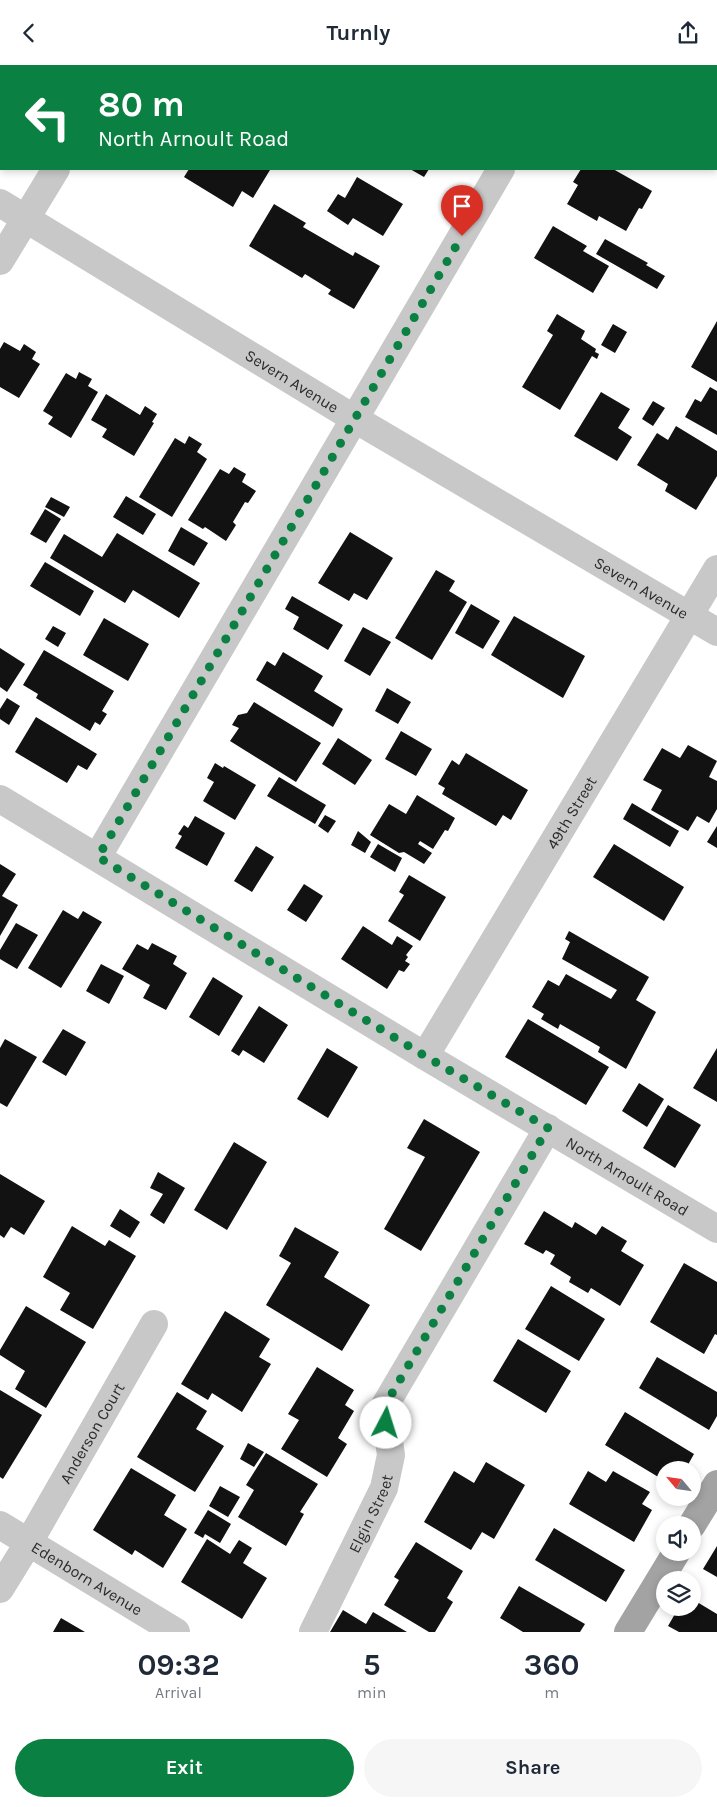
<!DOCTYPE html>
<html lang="en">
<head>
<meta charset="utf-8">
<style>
  :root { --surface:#fff; --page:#f6f6f7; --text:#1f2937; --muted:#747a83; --accent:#0b8043 }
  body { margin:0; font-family:Karla,sans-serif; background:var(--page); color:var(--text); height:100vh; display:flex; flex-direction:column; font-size:19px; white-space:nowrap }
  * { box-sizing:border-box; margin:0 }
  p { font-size:16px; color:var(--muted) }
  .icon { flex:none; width:28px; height:28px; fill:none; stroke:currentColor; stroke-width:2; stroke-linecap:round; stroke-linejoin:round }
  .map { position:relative; height:1567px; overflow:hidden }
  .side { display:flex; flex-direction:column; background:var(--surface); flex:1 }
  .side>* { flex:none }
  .banner { position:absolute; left:0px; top:0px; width:718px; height:105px; box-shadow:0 2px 8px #0003; background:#0b8043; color:#fff; overflow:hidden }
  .needle { width:32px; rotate:299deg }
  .fabs { position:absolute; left:656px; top:1396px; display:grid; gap:10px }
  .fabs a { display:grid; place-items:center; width:45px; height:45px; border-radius:50%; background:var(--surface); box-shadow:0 2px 8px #0003; font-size:25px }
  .pin { position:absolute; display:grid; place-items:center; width:42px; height:42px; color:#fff; margin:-51px -21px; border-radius:50% 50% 50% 0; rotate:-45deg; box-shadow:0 0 5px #0007 }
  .pin .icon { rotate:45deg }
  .me { position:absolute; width:55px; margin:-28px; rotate:5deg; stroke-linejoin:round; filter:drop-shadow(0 0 4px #0008) }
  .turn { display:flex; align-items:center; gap:18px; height:105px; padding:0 15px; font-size:22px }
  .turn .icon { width:65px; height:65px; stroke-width:2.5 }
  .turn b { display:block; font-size:35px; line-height:42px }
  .eta { display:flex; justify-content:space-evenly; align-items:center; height:85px; text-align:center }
  .eta b { font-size:30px; font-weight:700; line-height:35px }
  .action { display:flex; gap:10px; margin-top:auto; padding:10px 15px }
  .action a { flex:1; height:58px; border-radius:30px; background:var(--accent); color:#fff; font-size:20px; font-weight:700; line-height:58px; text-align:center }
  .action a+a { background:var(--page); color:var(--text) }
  header { display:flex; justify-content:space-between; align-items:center; height:65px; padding:0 15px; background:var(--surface); font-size:22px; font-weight:700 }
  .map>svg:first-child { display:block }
</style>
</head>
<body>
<header><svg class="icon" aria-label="back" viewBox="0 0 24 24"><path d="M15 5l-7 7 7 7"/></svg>Turnly<svg class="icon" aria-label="share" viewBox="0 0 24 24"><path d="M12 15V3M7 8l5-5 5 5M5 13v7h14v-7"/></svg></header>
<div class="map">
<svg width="717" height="1567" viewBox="0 0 717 1567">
  <rect width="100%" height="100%" fill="#fff"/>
  <path fill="#121212" d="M189 104H268L270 105 253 133 242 126 233 142 184 112Z
    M410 104H429L424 112Z
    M581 104H613L652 126 642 144 639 143 626 166 599 151 597 156 567 139 578 120 573 117Z
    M357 112 403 139 383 171 353 153 348 160 327 146 338 129 345 133Z
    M274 139 306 158 303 162 353 191 355 187 380 201 354 244 328 229 331 225 305 209 302 213 249 181Z
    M553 161 587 181 583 186 609 201 593 228 534 193Z
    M605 174 648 198 646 200 665 211 657 224 596 189Z
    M557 249 585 266 581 274 596 284 595 287 599 289 597 294 592 291 560 345 522 322 553 270 547 266Z
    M717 256V317L691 302Z
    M613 259 627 267 615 288 601 280Z
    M4 277 20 286 24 279 36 287 32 294 40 299 19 333 0 322V284Z
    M79 307 92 314 88 321 98 327 71 373 48 359 53 352 43 346 66 308 76 314Z
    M710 322 717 326V370L685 352 695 334 701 337Z
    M601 327 630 344 618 363 632 372 617 396 574 371Z
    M106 329 140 350 145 341 157 349 152 357 154 358 134 391 102 372 107 364 91 355Z
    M653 336 665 343 653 361 642 354Z
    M676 361 717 386V411L696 445 665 426 668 419 637 400 657 368 668 375Z
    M189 371 202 379 197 387 207 394 172 452 139 432 175 373 185 379Z
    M234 402 246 409 242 417 256 426 248 438 245 437 233 457 236 460 226 476 205 462 203 464 188 455 220 404 229 409Z
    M126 431 156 449 143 470 113 452Z
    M51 432 70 442 64 452 45 442Z
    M45 444 61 454 46 478 30 469Z
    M181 462 208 478 194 501 168 486Z
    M350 467 393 493 367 535 354 528 349 536 318 518Z
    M117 468 200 518 179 553 133 525 125 538 50 493 64 469 102 492Z
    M45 497 94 526 80 551 30 521Z
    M436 505 455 516 449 526 467 537 432 595 395 573Z
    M292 531 343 560 328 585 293 564 299 552 285 544Z
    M471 539 500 556 483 584 455 568Z
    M514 551 585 591 563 633 491 590Z
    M104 553 149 579 128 616 83 590Z
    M53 561 66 568 58 582 45 574Z
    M363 562 391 577 370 611 344 596Z
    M0 583 25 599 7 627 0 622Z
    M44 585 114 626 102 646 107 649 100 660 95 657 90 666 36 633 38 629 23 620Z
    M283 587 323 611 314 626 343 644 333 662 256 615 267 596 275 601Z
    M387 623 411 637 398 659 375 646Z
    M7 633 20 641 9 660 0 654V644Z
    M254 637 321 678 296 717 230 676 239 663 232 660 238 650 247 648Z
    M36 652 97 689 87 705 78 700 67 718 15 687Z
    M401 666 432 684 416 711 385 694Z
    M338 673 372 695 355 720 322 699Z
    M688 680 717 696 709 712 717 716V744L709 758 697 751 688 766 651 745 662 725 643 715 662 683 680 693Z
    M466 688 528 725 511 755 503 750 496 761 442 729 445 723 438 719 452 695 459 700Z
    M215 698 223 703 224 701 256 720 235 755 203 736 214 717 207 713Z
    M279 712 326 740 315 759 267 731Z
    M417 730 455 753 448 766 445 765 433 784 420 776 418 779 432 788 424 799 404 787 399 788 370 770 389 739 406 749Z
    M632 738 679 766 670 782 623 754Z
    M325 750 336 756 328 768 318 761Z
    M195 751 225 768 207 801 175 783 182 771 178 769 184 760 188 763Z
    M717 761V783L707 777Z
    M358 766 371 777 365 788 351 780Z
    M378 779 402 793 395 807 370 792Z
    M614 779 684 822 664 856 593 812Z
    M256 781 274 792 252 827 234 816Z
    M0 799 16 809 2 831 18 840 0 871Z
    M409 810 446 832 420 876 388 856 404 830 399 827Z
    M304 819 323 831 306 857 287 845Z
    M63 845 78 854 83 846 102 857 61 923 28 903Z
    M16 858 38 870 17 904 0 894V885Z
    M363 861 392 880 397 871 413 881 406 890 408 892 405 896 410 899 404 907 399 905 387 924 341 894Z
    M569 866 649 912 636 935 656 947 626 1004 598 987 600 982 560 959 558 964 541 954 544 949 532 942 548 915 559 921 566 909 611 934 617 925 562 894 570 877 565 874Z
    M152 878 177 891 173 899 187 908 166 945 143 933 150 920 122 904 137 879 148 885Z
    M101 899 124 911 109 939 86 926Z
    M213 912 243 931 219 971 189 952Z
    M259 941 288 960 264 998 243 985 239 991 231 986Z
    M528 954 609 1002 586 1040 505 992Z
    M63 964 86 977 66 1011 42 997Z
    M5 974 37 992 7 1042 0 1038V983Z
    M327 983 358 1002 328 1053 297 1034Z
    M717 983V1037L693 1023Z
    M639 1018 664 1034 647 1062 622 1046Z
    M668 1040 701 1060 675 1103 643 1083Z
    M424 1054 480 1087 421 1186 384 1164 425 1092 407 1083Z
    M234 1077 267 1097 227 1165 194 1145Z
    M158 1107 185 1123 164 1159 150 1150 163 1129 150 1123Z
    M0 1109 45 1136 24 1170 11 1162 4 1173 0 1170Z
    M120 1144 140 1157 130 1173 110 1161Z
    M544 1146 572 1163 575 1157 596 1170 602 1161 627 1176 621 1186 644 1200 620 1241 591 1223 588 1228 569 1217 571 1212 550 1199 555 1190 546 1185 543 1189 524 1179Z
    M72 1161 105 1181 109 1175 136 1191 93 1264 60 1245 70 1228 43 1212Z
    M295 1162 339 1187 324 1212 370 1240 342 1286 266 1240 291 1198 279 1191Z
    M684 1198 717 1217V1270L715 1269 704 1289 650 1257Z
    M551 1221 605 1254 579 1296 525 1264Z
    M26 1241 86 1277 46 1343 15 1324 25 1306 0 1290V1285Z
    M225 1246 270 1274 259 1292 271 1299 242 1347 212 1328 208 1335 181 1319Z
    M518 1274 571 1306 546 1348 493 1316Z
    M657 1292 717 1327V1351L709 1365 639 1323Z
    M317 1302 354 1325 345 1340 354 1346 338 1373 347 1379 327 1412 281 1384 299 1355 288 1349Z
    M0 1325 42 1350 3 1414 0 1412Z
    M177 1327 207 1346 196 1364 224 1381 195 1427 137 1392Z
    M625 1347 694 1389 685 1405H665V1416L605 1380Z
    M248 1378 264 1387 254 1402 240 1394Z
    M266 1388 318 1419 300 1447 304 1449 286 1481 238 1452 254 1425 246 1420Z
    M486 1397 525 1420 494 1474 482 1467 471 1485 424 1457 454 1406 474 1418Z
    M131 1403 176 1430 164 1450 187 1464 163 1503 135 1485 132 1490 93 1465Z
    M588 1406 606 1417 613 1406 650 1427 642 1439 652 1445 634 1477 569 1439Z
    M220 1421 240 1432 228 1452 209 1441Z
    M208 1445 231 1459 220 1478 205 1469 203 1473 194 1468Z
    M554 1463 625 1505 606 1537 535 1495Z
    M207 1474 230 1489 239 1475 252 1483 243 1498 267 1513 242 1554 181 1517Z
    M416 1477 463 1506 447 1533 453 1537 435 1567H429L384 1540 399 1515 394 1512Z
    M717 1481V1512L703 1504Z
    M519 1521 585 1559 580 1567H523L500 1553Z
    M692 1534 717 1549V1567H679L668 1561 679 1542H692Z
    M343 1545 366 1559 373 1547 407 1567H330Z
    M61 1553 85 1567H53Z"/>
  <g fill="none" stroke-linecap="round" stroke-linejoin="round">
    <g stroke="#c8c8c8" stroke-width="28">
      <path d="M119 1 120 0"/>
      <path d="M561 1 562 0"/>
      <path id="s1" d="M0 138 355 354 717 567"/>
      <path d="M0 196 56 104"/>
      <path id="s2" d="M0 734 425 991 717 1164"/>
      <path d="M98 791 501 104"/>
      <path id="s3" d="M425 991 717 504"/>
      <path id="s4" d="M0 1460 176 1567"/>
      <path id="s5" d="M0 1524 29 1477 154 1259"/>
      <path id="s6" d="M313 1567 384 1423 391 1390 384 1342 548 1063"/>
    </g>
    <path stroke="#a3a3a3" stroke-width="28" d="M692 1460 717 1419
      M628 1567 676 1488"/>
  </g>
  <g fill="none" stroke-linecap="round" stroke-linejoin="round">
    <path stroke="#0b8043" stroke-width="9" stroke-dasharray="0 16.2" d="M386 1358 384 1342 548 1063 425 991 98 792 462 171"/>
  </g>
  <g text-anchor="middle" stroke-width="5" stroke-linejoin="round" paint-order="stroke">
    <g font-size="16" fill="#2b2b2b" stroke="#fff">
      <text dy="6" stroke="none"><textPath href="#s1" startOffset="342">Severn Avenue</textPath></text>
      <text dy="6" stroke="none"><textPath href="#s1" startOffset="748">Severn Avenue</textPath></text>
      <text dy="6" stroke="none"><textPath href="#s3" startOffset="284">49th Street</textPath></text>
      <text dy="6" stroke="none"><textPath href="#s2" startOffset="732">North Arnoult Road</textPath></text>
      <text dy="6" stroke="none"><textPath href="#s5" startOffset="181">Anderson Court</textPath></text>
      <text dy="6" stroke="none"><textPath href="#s6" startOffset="132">Elgin Street</textPath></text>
      <text dy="6" stroke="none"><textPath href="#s4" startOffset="102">Edenborn Avenue</textPath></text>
    </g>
  </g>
</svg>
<div class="fabs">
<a><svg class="needle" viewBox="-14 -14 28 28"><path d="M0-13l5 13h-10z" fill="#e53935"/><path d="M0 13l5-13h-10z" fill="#747a83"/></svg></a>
<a><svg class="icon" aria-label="sound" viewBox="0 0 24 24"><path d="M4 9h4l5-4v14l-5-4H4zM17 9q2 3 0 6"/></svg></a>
<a><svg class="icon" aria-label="layers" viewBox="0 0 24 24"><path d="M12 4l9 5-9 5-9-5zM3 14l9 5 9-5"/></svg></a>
</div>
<div class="pin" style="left:462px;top:171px;background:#d93025"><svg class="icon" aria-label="arrive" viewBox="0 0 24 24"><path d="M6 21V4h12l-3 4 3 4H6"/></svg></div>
<svg class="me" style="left:386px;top:1358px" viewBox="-20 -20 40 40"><circle r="19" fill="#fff"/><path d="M0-13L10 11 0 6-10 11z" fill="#0b8043"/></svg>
<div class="banner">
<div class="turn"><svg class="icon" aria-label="left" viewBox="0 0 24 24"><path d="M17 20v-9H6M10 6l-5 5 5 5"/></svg><div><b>80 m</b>North Arnoult Road</div></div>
</div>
</div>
<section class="side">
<div class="eta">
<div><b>09:32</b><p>Arrival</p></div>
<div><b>5</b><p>min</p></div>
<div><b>360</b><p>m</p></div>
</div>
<div class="action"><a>Exit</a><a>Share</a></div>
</section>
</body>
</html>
